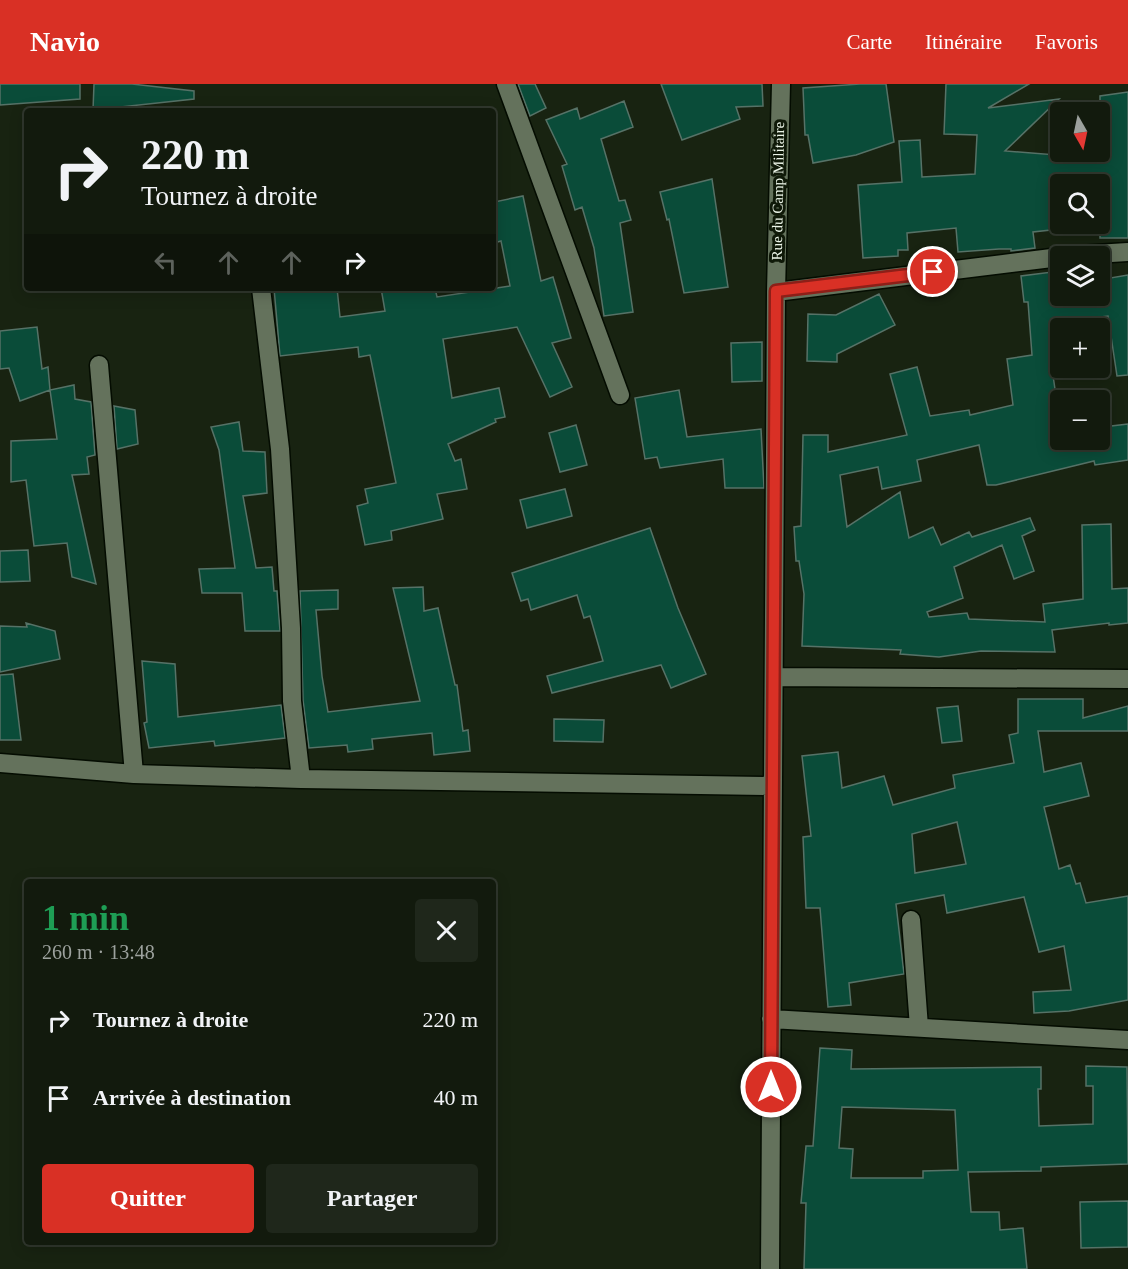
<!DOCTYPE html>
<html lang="fr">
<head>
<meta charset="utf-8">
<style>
  :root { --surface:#121a0d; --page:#1f271b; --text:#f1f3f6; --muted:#9ca19d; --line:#31382e; --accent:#d93025 }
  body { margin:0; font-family:Georgia,serif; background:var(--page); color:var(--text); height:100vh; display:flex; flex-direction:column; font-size:22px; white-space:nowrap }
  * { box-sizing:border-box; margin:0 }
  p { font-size:20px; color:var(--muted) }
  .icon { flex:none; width:33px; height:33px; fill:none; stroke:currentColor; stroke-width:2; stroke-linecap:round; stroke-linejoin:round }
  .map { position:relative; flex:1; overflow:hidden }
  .side { position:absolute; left:24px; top:795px; width:472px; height:366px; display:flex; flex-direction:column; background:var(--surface); border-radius:6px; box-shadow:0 3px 15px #0003,0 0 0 2px var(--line) }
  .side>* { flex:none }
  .guide { position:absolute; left:24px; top:24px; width:472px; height:183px; border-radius:6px; box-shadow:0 3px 15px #0003,0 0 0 2px var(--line); background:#121a0d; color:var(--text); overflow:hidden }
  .needle { width:39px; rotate:171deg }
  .controls { position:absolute; left:1050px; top:18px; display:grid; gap:12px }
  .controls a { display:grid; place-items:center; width:60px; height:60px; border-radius:6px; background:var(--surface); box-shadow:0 3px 15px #0003,0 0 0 2px var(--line); font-size:30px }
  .pin { position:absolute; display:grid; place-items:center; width:51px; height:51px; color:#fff; margin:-26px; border:3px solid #fff; border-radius:50%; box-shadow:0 2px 6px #0007 }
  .me { position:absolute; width:66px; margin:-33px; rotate:0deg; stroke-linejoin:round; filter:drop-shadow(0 0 4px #0008) }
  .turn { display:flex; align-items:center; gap:21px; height:126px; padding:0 18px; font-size:27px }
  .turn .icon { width:78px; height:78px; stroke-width:2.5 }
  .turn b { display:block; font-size:42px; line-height:51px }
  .lanes { display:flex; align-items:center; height:57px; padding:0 18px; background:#0003; justify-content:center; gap:30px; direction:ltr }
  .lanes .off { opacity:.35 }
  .round { display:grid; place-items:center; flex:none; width:63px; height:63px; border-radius:6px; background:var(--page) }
  .summary { display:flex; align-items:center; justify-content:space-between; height:102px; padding:0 18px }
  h1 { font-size:36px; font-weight:700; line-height:45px; color:#1e9e55 }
  .primary-button { display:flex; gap:12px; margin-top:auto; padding:12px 18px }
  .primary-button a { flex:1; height:69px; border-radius:6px; background:var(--accent); color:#fff; font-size:24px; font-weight:700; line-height:69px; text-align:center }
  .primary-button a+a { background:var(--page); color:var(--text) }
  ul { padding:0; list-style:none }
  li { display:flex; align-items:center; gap:18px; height:78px; padding:0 18px }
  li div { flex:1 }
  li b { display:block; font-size:22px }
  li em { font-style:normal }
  header { display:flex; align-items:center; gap:36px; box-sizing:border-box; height:84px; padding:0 30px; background:var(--accent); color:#fff }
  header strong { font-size:28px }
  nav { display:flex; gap:33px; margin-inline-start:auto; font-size:21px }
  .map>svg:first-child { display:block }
</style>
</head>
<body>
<header>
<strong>Navio</strong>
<nav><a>Carte</a><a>Itinéraire</a><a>Favoris</a></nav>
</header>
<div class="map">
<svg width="1128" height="1185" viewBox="0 0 1128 1185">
  <rect width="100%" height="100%" fill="#182311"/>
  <path fill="#0a4c39" stroke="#567267" stroke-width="1.5" fill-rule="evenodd" d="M0 0H80V15L0 21Z
    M94 0H132L194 7V15L93 26Z
    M518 0H535L546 24 530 32Z
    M661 0H762L763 22 736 23 740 35 682 56Z
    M860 0H886L894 58 856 71 813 79 808 51H805L803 4Z
    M946 0H1029L988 24 1059 15 1005 67 1081 73V68H1100V12L1128 8V154H1100V100H1060V145L1033 148 1035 164 1011 167V165H999L958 168 956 144 907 149 908 166H898V172L863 174 858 101 902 98 899 57 920 56 922 93 975 90 977 51 944 50Z
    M624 17 633 43 601 55 619 117 625 116 631 136 620 139 633 228 604 232 594 164 582 123 575 126 562 82 567 80 546 36 577 24 580 35Z
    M712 95 728 203 684 209 669 135 667 136 660 108Z
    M523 112 541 197 553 193 571 254 552 259 572 303 550 313 517 243 443 255 452 314 499 304 505 333 495 335 496 338 448 360 455 377 461 375 467 405 437 410 443 435 391 447 392 456 365 461 357 422 368 419 365 405 396 399 370 271 359 273 358 263 280 272 274 204H337L340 233 385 227 381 204H435L437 213 510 202 501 157 494 159V118Z
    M1060 187V212H1107L1104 195 1128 191V291L1117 292 1108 232 1060 238V277L1051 278 1060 339V356H1104L1103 343 1128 340V376L1095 381 1094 377 996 401H987L979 361 917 376 921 397 882 405 878 383 840 391 847 443 900 408 909 454 933 443 941 461 969 448 972 453 1030 434 1035 446 1022 452 1034 487 1014 495 1002 461 954 483 963 514 927 528 929 533 967 529 969 535 1045 538 1043 520 1083 515 1082 441 1111 440 1112 505 1128 504V539L1109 541V539L1052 546 1055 568 981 567 939 573 900 570 901 566 802 562 804 510 799 477H796L794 443 801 442 803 351H828V368L907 351 890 290 917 283 930 332 969 326 970 331 1013 321 1007 275 1032 271 1028 218H1024L1021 192Z
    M879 210 895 241 837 270V278L807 277 808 230 836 231Z
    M37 243 42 285 48 283 50 306 20 317 9 284 0 285V247Z
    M762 258V297L732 298 731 259Z
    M74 301 75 315 91 318 95 371 87 373 89 390 72 391 96 500 72 493 67 459 34 462 26 396 11 398V357L57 355 50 306Z
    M679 306 687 353 761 345 764 404H725L723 375 660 384 657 373 645 375 635 314Z
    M114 322 135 326 138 360 117 365Z
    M239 338 243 367 265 368 267 409 243 412 256 484 272 483 274 507H277L280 547H245L242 509H202L199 485 235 484 219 366 211 343Z
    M576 341 587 381 560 388 549 349Z
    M565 405 572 432 527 444 520 416Z
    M650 444 678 524 706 590 671 604 661 581 552 609 547 592 603 577 590 532 584 534 577 511 531 526 528 515 521 517 512 489Z
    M28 466 30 497 0 498V467Z
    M423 503 424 527 438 524 455 601H457L463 647 468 646 470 667 434 671 432 649 372 655 373 665 348 668 347 661 309 664 303 616 300 507 338 506V525L316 526 322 592 328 628 420 617 393 504Z
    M26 539 55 547 60 575 0 588V542L27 543Z
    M142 577 175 580 178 633 281 621 285 654 215 662 214 657 149 664 144 639 147 638Z
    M13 590 21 656H0V591Z
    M1018 615H1083V634L1128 622V647H1038L1044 688 1081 679 1089 712 1044 723 1059 785 1070 781 1076 800 1080 799 1086 819 1128 812V916L1069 927 1034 929 1033 908 1071 906 1064 862 1039 868 1024 813 947 829 944 811 896 820 904 890 849 899 851 921 828 923 820 824H806L803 753 811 752 802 672 838 668 842 704 884 692 893 721 955 704 953 691 1014 679 1009 651 1018 649ZM957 738 966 780 915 789 912 750Z
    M958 622 962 657 942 659 937 624Z
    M554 635 604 636 603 658 554 657Z
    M820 964 852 966 851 985 1041 983V1005H1038L1039 1042 1093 1040V1002H1086V982L1127 983 1128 1080 1041 1083V1087L968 1088 971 1128H999L1000 1146 1023 1144 1027 1185H804L806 1119H801L806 1062H813ZM842 1023 955 1026 958 1086 923 1087V1094H851L853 1065 839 1064Z
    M1128 1117V1163L1081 1164 1080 1118Z"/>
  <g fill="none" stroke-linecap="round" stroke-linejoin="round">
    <defs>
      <path id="minor" d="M506 0 620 311
        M1063 172 1128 168
        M261 204 280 365 291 544 292 617 301 695
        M776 208 1060 173
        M99 281 134 690
        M775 593 1128 595
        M0 679 134 690 301 695 772 702
        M911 836 919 943
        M771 935 1128 956
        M770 1185 776 208 781 0"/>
    </defs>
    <use href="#minor" stroke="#040c01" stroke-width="21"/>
    <use href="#minor" stroke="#64725c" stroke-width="18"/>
  </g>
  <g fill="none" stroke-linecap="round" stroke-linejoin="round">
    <defs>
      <path id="route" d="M771 1003 776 207 933 188"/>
    </defs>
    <use href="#route" stroke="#8d1f18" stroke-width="15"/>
    <use href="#route" stroke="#d93025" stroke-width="10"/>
  </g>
  <g text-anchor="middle" stroke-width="6" stroke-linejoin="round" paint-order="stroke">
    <g font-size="15" fill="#ecf5e8" stroke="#0f1908">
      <text transform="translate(778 107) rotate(-89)" y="5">Rue du Camp Militaire</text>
    </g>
  </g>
</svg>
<div class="controls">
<a><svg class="needle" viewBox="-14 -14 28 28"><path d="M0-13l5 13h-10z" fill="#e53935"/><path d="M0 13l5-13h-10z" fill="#9ca19d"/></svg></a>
<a><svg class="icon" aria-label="search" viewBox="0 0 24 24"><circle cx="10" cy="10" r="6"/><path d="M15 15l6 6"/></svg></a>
<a><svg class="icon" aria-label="layers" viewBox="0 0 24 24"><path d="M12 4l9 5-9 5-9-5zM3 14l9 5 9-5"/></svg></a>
<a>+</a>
<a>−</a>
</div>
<div class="pin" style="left:933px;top:188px;background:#d93025"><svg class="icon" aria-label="arrive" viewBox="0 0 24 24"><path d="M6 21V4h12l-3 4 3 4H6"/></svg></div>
<svg class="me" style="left:771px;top:1003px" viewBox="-20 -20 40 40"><circle r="17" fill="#d93025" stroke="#fff" stroke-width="3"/><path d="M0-11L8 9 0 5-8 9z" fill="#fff"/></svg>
<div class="guide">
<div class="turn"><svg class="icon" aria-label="right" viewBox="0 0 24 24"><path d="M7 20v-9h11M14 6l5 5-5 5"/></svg><div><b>220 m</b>Tournez à droite</div></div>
<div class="lanes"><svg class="icon off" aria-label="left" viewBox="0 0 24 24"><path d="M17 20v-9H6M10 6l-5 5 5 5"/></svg><svg class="icon off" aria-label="ahead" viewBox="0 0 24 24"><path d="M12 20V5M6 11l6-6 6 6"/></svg><svg class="icon off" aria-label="ahead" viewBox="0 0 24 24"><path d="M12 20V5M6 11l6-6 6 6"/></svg><svg class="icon" aria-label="right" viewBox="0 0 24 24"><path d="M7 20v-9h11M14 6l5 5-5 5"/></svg></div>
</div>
<section class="side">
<div class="summary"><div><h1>1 min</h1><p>260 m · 13:48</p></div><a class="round"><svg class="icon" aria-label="close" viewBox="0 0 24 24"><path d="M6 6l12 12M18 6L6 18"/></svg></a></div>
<ul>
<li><svg class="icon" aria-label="right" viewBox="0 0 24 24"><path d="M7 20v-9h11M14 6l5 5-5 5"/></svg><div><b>Tournez à droite</b></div><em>220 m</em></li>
<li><svg class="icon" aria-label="arrive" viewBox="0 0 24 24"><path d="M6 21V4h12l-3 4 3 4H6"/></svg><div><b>Arrivée à destination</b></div><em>40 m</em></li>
</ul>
<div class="primary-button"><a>Quitter</a><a>Partager</a></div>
</section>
</div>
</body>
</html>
